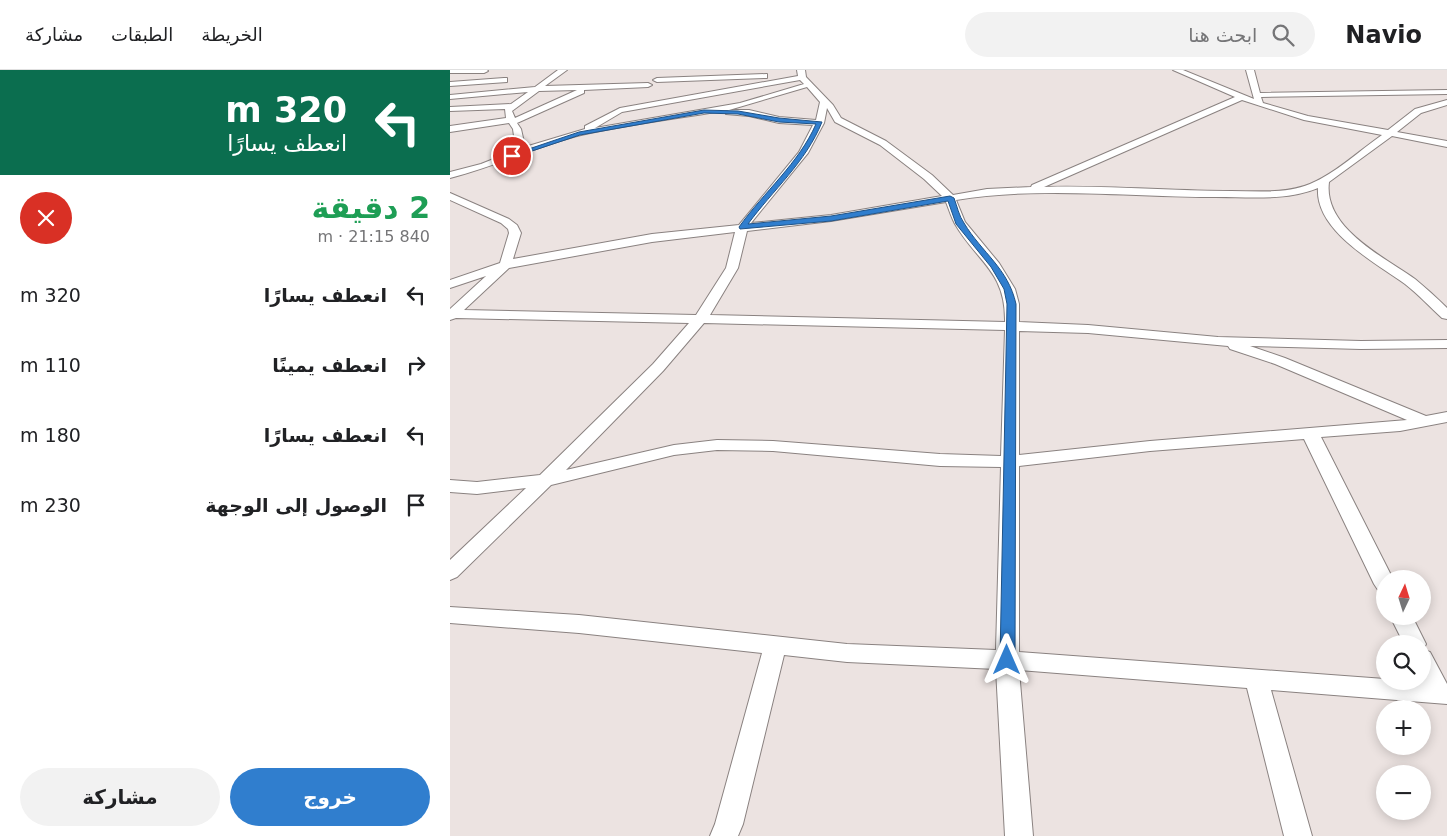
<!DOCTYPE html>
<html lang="ar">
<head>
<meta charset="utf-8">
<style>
  :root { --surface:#fff; --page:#f2f2f2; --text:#202124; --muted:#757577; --line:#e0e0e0; --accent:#307ece }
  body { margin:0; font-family:"DejaVu Sans","Noto Naskh Arabic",sans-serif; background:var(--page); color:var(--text); direction:rtl; height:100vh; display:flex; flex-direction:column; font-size:19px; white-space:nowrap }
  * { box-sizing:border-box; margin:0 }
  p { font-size:16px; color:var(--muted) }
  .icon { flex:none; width:28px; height:28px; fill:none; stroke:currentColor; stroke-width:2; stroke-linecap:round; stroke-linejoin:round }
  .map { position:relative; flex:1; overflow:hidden; direction:ltr }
  .sheet { display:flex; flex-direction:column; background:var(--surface); width:450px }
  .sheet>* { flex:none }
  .top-card { background:#0b6e4f; color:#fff; overflow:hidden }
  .needle { width:32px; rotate:4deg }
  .tools { position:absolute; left:926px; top:500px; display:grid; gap:10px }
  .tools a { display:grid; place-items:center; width:55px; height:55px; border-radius:50%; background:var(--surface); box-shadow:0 2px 12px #0003; font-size:25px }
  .pin { position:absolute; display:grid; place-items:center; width:42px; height:42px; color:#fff; margin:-21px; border:2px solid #fff; border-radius:50%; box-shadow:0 1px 5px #0007 }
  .me { position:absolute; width:55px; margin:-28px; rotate:0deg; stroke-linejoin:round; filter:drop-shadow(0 0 4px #0008) }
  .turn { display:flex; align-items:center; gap:18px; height:105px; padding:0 20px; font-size:22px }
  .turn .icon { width:65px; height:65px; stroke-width:2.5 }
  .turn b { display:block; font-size:35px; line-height:42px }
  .round { display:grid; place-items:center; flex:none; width:52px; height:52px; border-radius:26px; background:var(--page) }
  .summary { display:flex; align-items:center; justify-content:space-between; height:85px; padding:0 20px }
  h1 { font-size:30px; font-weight:800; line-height:38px; color:#1e9e55 }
  .primary-button { display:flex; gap:10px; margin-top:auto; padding:10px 20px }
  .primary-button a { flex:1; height:58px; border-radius:30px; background:var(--accent); color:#fff; font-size:20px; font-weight:800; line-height:58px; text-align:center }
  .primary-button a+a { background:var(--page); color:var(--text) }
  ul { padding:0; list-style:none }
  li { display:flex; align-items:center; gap:15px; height:70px; padding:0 20px }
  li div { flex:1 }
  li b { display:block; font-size:19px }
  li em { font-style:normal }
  header { display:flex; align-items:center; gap:30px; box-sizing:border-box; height:70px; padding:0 25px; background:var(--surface); border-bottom:1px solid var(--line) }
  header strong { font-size:24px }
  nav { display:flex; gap:28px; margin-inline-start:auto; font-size:18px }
  .search { width:350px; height:45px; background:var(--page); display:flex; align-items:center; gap:12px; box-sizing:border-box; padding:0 18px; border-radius:28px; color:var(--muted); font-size:19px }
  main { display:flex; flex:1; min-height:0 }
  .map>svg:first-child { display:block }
</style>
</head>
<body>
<header>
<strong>Navio</strong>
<div class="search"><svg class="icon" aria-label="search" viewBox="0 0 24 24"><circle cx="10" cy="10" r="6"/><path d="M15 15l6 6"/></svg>ابحث هنا</div>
<nav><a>الخريطة</a><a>الطبقات</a><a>مشاركة</a></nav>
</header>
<main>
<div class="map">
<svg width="997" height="766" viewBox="0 0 997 766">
  <rect width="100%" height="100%" fill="#ece3e1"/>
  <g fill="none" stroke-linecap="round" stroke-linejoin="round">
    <defs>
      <path id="minor" d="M0 0H37L38 1 34 3H0Z
        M108 0H117L95 16 198 13 202 15 198 17 134 20V23L67 53 71 59 75 77 135 59V56L170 38 348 6 347 0H355L356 7 383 35 391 48 436 71 482 105 503 125 537 119 581 117 582 115 785 27 723 0H733L804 29 796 0H804L810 23 997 20V24L811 27 813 33 858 46 938 60 965 39 997 30V35L971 43 947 62 997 71V77L942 66 879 112C873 158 934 187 965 209 976 218 987 228 997 238V249L992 248C980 237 968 224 955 214 926 193 865 161 868 118 836 131 800 127 766 127 679 127 592 116 506 130L515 152 549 193 565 219 569 234V252L638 255 768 267 911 271 997 270V278L911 279 800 276 835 288 976 346 997 342V352L950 361 871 367 943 509H935V522L928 520 924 514 854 369 700 381 569 396V582L935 609V611L972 612V574H954L940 546H962L976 574 973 580 980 582 997 614V634L821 620 862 766H834L797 618 569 600 583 766H555L546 599 397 592 334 585 293 754 288 766H260L265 754 312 583 129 563 0 553V537L129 545 397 574 546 580 551 397 490 396 323 381 267 380 224 385 101 415 7 507 0 510V490L76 418 27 424 0 422V410L27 412 90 405 203 294 239 253 6 248 0 250V239L36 206 0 218V210L50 193 59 163 58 159 51 153 0 130V123L59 149 67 155 71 163 63 189 202 164 289 155 349 82 363 55 329 53 299 46 276 44 275 42 279 40C230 48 180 54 131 65 86 76 45 97 0 108V102L31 94 66 80 63 59 59 53 0 62V56L56 48 55 39 0 41V37L61 34 78 22 0 29V25L85 17ZM350 10 354 14 290 33 145 58 172 42ZM357 17 370 32 366 50 329 47 299 40H279ZM127 20 65 48 62 41 89 21ZM792 30 854 50 932 65C909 81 886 103 860 114 836 124 807 121 781 121 719 121 656 115 594 117ZM377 38 385 52 430 75 474 109 492 126 381 145 301 153 358 83 374 53ZM496 132C499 139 501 147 505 154 527 192 556 201 555 252L260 245 288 198 297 161 381 151ZM285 162 276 198 246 245 14 240 59 198 202 172ZM254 253 555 260 551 386 490 384 323 371 267 370 224 375 116 400 213 301ZM569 261 638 263 778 276 780 279 825 294 957 350 700 371 569 385Z
        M317 4V8H314L207 12 203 10 207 8Z
        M54 8H57V12L0 16V12Z"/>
    </defs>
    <use href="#minor" stroke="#8a8280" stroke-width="2"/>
    <use href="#minor" fill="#fff" fill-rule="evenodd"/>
  </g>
  <path fill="#307ece" stroke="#1f5286" d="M254 40 288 41 329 48 372 52C356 92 323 120 298 154L381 146 500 126 504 128C507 136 509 146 514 153 532 183 558 198 566 234L565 590 563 594 557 596 552 594 550 590 557 234 554 219 541 197 506 154 498 131 381 151 290 159 289 157C314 122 349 93 366 54L329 52 288 44 254 43 130 65 64 87 58 86 129 62Z"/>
</svg>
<div class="tools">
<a><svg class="needle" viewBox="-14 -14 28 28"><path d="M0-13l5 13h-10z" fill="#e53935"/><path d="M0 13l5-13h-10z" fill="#757577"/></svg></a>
<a><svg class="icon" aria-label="search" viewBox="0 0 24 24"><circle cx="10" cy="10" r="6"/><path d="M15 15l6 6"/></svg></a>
<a>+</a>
<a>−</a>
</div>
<div class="pin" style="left:62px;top:86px;background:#d93025"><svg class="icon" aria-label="arrive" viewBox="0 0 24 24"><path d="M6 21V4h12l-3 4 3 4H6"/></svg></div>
<svg class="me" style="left:557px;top:590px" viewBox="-20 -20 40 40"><path d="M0-17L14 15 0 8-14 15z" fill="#307ece" stroke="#fff" stroke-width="4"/></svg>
</div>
<section class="sheet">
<div class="top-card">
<div class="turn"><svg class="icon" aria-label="left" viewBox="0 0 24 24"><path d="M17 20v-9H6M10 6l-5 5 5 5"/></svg><div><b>320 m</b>انعطف يسارًا</div></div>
</div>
<div class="summary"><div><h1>2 دقيقة</h1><p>840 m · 21:15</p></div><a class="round" style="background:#d93025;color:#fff"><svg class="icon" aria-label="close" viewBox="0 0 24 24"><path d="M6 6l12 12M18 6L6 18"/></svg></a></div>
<ul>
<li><svg class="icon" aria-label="left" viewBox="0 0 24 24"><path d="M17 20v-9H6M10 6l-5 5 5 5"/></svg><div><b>انعطف يسارًا</b></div><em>320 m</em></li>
<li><svg class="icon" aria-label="right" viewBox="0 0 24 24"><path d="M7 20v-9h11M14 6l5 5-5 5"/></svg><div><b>انعطف يمينًا</b></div><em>110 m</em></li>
<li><svg class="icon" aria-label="left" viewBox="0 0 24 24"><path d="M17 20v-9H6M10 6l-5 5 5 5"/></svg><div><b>انعطف يسارًا</b></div><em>180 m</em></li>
<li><svg class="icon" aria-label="arrive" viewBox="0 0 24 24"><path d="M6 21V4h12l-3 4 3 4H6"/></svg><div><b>الوصول إلى الوجهة</b></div><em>230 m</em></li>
</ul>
<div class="primary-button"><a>خروج</a><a>مشاركة</a></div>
</section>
</main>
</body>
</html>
